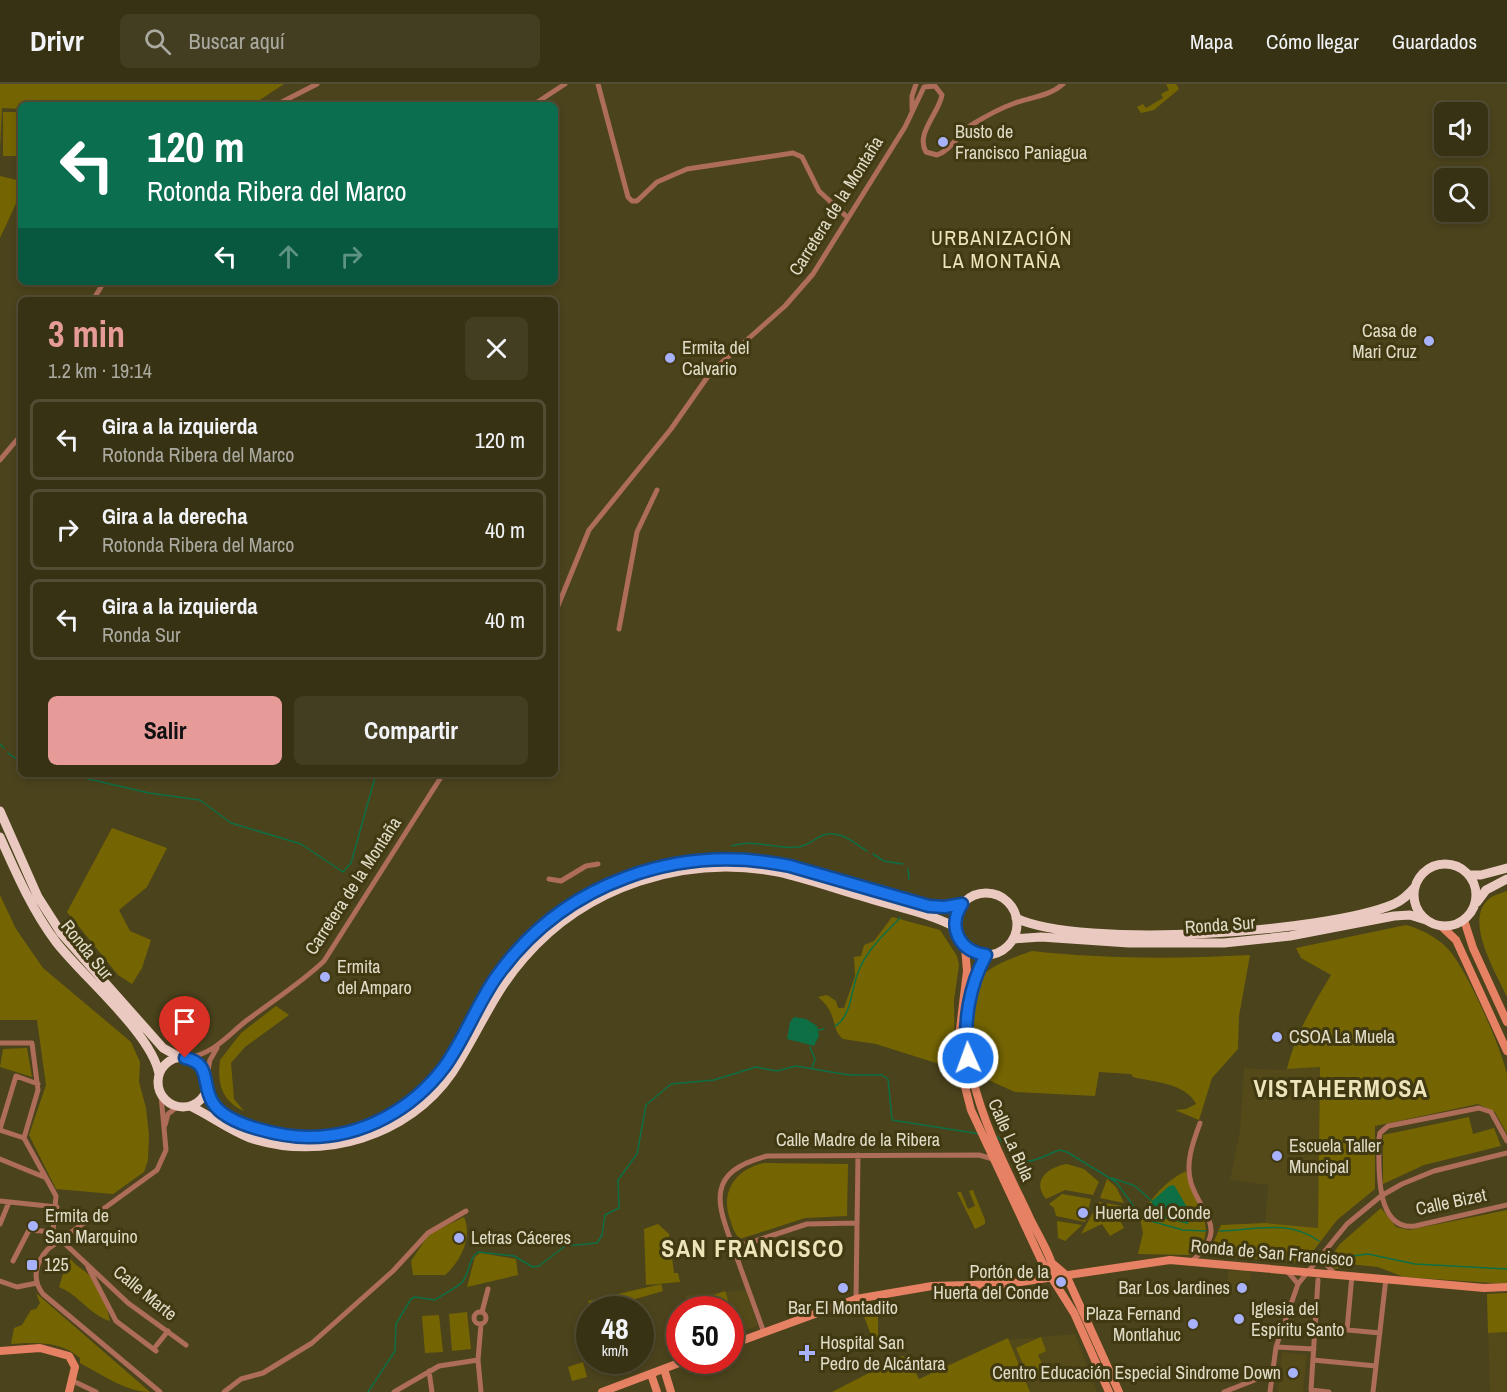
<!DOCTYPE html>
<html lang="es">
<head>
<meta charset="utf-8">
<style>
  :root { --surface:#383215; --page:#433e22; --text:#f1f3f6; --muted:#abaaa0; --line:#524d34; --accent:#e69b98 }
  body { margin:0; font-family:"Archivo Narrow",sans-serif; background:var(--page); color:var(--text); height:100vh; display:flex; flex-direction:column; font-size:22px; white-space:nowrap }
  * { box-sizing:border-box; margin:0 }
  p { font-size:20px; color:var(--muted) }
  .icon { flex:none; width:33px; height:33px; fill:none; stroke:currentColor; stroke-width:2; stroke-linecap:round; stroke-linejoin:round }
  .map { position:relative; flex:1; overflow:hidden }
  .panel { position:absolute; left:18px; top:213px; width:540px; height:480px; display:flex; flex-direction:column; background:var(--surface); border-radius:9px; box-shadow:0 3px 9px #0003,0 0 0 2px var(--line) }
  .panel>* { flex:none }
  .hud { position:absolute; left:18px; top:18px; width:540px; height:183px; border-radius:9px; box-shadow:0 3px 9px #0003,0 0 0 2px var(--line); background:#0b6e4f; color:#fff; overflow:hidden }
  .controls { position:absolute; left:1434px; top:18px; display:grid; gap:12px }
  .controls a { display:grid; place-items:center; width:54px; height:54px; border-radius:9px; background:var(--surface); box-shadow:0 3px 9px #0003,0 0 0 2px var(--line); font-size:30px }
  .speed { position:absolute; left:576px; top:1212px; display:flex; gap:12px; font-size:30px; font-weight:700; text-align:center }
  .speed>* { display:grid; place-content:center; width:78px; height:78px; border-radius:50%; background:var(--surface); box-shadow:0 3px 9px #0003,0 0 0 2px var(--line); line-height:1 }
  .speed small { font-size:15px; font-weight:400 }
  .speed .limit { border:9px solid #d22; background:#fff; color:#111 }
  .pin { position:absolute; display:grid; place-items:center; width:51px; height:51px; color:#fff; margin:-62px -26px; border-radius:50% 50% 50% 0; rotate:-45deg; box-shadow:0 0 6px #0007 }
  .pin .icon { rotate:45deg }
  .me { position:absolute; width:66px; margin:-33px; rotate:358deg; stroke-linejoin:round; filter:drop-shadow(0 0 4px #0008) }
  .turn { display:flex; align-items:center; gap:21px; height:126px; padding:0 30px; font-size:27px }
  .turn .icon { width:78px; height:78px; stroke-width:2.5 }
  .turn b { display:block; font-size:42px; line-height:51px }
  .lanes { display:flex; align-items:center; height:57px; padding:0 30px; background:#0003; justify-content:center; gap:30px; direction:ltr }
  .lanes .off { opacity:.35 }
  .round { display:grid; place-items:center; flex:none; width:63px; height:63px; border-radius:9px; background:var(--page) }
  .headline { display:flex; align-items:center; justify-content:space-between; height:102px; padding:0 30px }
  h1 { font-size:36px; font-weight:700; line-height:45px; color:var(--accent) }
  .button { display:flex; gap:12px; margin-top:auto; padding:12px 30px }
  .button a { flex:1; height:69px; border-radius:9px; background:var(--accent); color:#111; font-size:24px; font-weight:700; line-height:69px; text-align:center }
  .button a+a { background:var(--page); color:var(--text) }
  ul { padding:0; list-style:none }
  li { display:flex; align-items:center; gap:18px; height:81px; margin:0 12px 9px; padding:0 18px; border:3px solid var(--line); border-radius:9px }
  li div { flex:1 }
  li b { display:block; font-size:22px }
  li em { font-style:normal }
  header { display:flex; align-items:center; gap:36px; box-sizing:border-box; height:84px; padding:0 30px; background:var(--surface); border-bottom:2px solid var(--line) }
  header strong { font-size:28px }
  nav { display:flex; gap:33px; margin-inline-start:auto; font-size:21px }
  .search { width:420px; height:54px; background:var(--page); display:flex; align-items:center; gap:15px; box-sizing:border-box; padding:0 21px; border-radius:9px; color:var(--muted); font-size:22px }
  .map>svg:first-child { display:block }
</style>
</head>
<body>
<header>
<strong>Drivr</strong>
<div class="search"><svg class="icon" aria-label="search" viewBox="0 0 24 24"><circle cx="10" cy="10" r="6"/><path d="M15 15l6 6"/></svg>Buscar aquí</div>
<nav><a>Mapa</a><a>Cómo llegar</a><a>Guardados</a></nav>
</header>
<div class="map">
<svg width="1507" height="1308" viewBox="0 0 1507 1308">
  <rect width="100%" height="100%" fill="#4b431c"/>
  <path fill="#534919" d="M1320 983 1318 1144 1265 1139 1268 1101 1230 1096 1240 1046 1244 984 1277 986Z
    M1242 1186 1250 1187 1251 1195 1245 1197 1240 1205H1234L1232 1211 1226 1210 1228 1187Z
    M746 1206 758 1242 731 1252 730 1226 690 1225 685 1211Z
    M1507 1209V1308H1490L1487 1210Z
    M1075 1250 1097 1308H1030L1009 1256Z
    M1282 1268 1307 1271 1303 1308H1278Z"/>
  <path fill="#756502" d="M0 0H284L252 21H21V25L2 24 0 65Z
    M1166 0H1176L1179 5 1154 26 1141 29 1137 23 1143 20 1146 24 1163 14 1161 10 1169 6Z
    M3 28H21V72H3Z
    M0 92 21 97V109L0 154Z
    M112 744 167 764 147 803 119 826 130 847 151 856 142 884 132 900 118 891 67 828Z
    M1507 807V913C1497 890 1462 835 1490 814 1494 811 1502 809 1507 807Z
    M0 811 16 845 43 884 131 958 140 978 139 998 146 1024 149 1051 148 1076 144 1088 113 1110 56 1105 29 1051 46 1001 37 936H0Z
    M892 833 940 846 957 872 959 881 954 916 955 985 876 960 843 955C830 945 839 930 818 913L827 911 836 917 838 924H844L855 892 854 873 861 872 864 861 874 857Z
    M1406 841C1419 844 1440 855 1449 866 1468 888 1500 961 1507 990 1507 1009 1507 1031 1507 1050L1495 1028 1478 1020 1375 1042V1105L1337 1136 1304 1179 1208 1171 1221 1141 1265 1139 1318 1144 1320 983 1287 985C1295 951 1313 921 1331 891L1301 874 1296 864Z
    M1032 867C1105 875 1177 875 1250 871L1239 932 1238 965 1212 994 1199 1036 1175 1026 1186 1025 1196 1020C1186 999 1153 998 1133 993L1131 990 1099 988 1095 1012 1015 1008 975 990C973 969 967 904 985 889 997 879 1017 872 1032 867Z
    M276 922 289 931 245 963 231 979 234 1015 244 1027C222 1017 217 1000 220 976L241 949Z
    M27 964 32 993 0 983 3 965Z
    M1469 1033 1473 1050 1494 1044 1501 1062 1424 1081 1383 1100V1051Z
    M764 1079 848 1080 847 1132 805 1134 740 1155C735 1150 733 1145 731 1138 719 1109 735 1085 764 1079Z
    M1067 1080 1084 1085 1099 1098 1093 1111 1065 1106 1046 1115C1031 1097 1048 1083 1067 1080Z
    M1186 1087C1191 1117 1224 1145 1192 1171L1138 1170 1143 1149 1140 1134C1152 1113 1164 1098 1186 1087Z
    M1107 1095 1116 1103 1124 1119 1100 1114Z
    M973 1106 985 1136V1140L975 1145 957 1108H961L968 1125 975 1122 969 1107Z
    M1062 1110 1091 1115 1085 1138 1056 1132 1054 1124 1049 1120Z
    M1099 1118 1122 1122 1118 1133 1124 1144 1110 1152 1102 1140 1081 1150Z
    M1381 1124 1396 1143 1409 1146 1507 1126V1200L1404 1193 1378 1183 1349 1180 1335 1185 1327 1178 1340 1160Z
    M464 1133C473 1154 460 1178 445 1191H413L411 1177 429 1150Z
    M1057 1137 1082 1141 1065 1157 1058 1154Z
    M658 1140 669 1150 674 1189H678L680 1198 646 1201 644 1145Z
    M480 1169 516 1175 518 1191 467 1203 475 1173Z
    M69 1171C72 1181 83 1184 90 1192 100 1204 107 1222 110 1237 90 1231 79 1211 59 1203Z
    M661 1200 663 1207 601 1225H591L588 1217Z
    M725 1207 731 1225H691L689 1220Z
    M36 1209 150 1308C126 1308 101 1290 80 1279V1274C61 1257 35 1258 11 1260L14 1244 22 1241 31 1226 36 1225 40 1219Z
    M1507 1209V1248L1488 1249 1487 1210Z
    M878 1227V1255L873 1256 863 1230Z
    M467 1228 471 1265 452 1267 449 1230Z
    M439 1231 443 1268 425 1269 422 1232Z
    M1041 1253 1046 1267 1038 1271 1046 1289 1030 1296 1016 1264Z
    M1008 1254 1030 1308H832L902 1272 908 1274 919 1295Z
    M583 1278 587 1293 572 1297 568 1283Z"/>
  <path fill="#0e6f45" d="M794 933 806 935 817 942 819 952 814 962 787 955 790 938Z
    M1174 1101 1191 1130 1188 1140 1150 1131 1152 1117 1169 1102Z"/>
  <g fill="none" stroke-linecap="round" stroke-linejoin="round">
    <path stroke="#0e6f45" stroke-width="1.5" d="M0 660 4 664
      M8 669 21 678
      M67 690 149 709 200 716 231 739 301 760 343 788 351 779 376 690
      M732 762C754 754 776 766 798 763 812 761 819 748 834 750 846 751 857 761 867 767
      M873 770 884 777 903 780
      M908 785 909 795
      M835 942C852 933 851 903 859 886 867 866 885 849 900 834
      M818 946 824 945
      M810 963 815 975 812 984
      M997 1053C1004 1057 1005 1062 1010 1068 1027 1087 1042 1071 1060 1066L1067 1068 1116 1098 1141 1132 1147 1136 1183 1146 1206 1147
      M1112 1094 1135 1102 1152 1117
      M1220 1147C1255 1146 1288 1135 1319 1157
      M1332 1171 1345 1173 1368 1170 1415 1180 1507 1185
      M368 1308 395 1267 396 1240 411 1215 415 1213 435 1216C441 1211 459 1203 463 1197 470 1187 468 1176 478 1168L514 1172 533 1183 539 1182 565 1162 597 1159 602 1151 605 1131 619 1124 618 1096 637 1070 646 1021 671 1000 714 996 756 983 777 987 796 982 849 991H882L888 995 892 1036 980 1050"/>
    <path stroke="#ad6d59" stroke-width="5" d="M598 0 628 113 632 117H637L657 98 687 85 793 69 802 73 819 107 848 134
      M276 21 317 0
      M533 21 565 0
      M912 25V12L916 0
      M93 216 104 198
      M0 376 21 351
      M555 529 589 446 671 345 711 288 785 222 813 190 905 43 924 3 935 2 942 11C939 29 915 50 926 68L937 71C952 66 959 48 973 40 986 32 1001 24 1015 19 1031 13 1050 12 1063 0
      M619 545 637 448 657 406
      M549 795 561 797 586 782 598 780
      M0 959H32L38 1006 24 1054 56 1112 53 1148 57 1158
      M188 974C214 969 226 953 246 937 272 917 300 900 324 877L443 690
      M207 991 210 976 217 964
      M165 1041 168 1030 177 1023
      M0 1045 16 992 38 1000
      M0 1046 24 1054
      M1507 1057 1491 1028 1479 1024 1388 1042 1380 1049 1379 1055C1379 1080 1374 1147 1415 1142L1507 1121
      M0 1075 44 1093
      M0 1117 57 1123
      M0 1140 9 1118
      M61 1156 128 1219 186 1261
      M732 1160H746L807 1140 857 1139
      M1320 1173 1333 1188
      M1193 1176C1229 1144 1202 1132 1191 1099 1185 1079 1193 1058 1200 1039
      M13 1177 29 1146 53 1148
      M88 1183 116 1237 156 1267
      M1287 1187 1298 1200
      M1318 1196 1311 1306 1329 1308
      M0 1197 17 1203 37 1199
      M856 1215 858 1071
      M474 1234a6 6 0 1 1 12 0a6 6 0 1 1-12 0Z
      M482 1228 488 1205
      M481 1240 478 1276 481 1308
      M1316 1243 1380 1249
      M1347 1246 1352 1191
      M764 1249C755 1223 745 1197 736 1171 718 1122 702 1089 767 1072L979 1071 993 1075
      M156 1262 168 1247
      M1276 1263 1314 1265
      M1313 1276 1376 1282
      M429 1287 432 1308
      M73 1297 96 1308
      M160 1308 43 1210C31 1195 36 1178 48 1165L157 1086 166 1066 161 1011
      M224 1308 241 1295 263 1289 312 1259 393 1187 428 1149 466 1127
      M394 1308 439 1282 478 1276
      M1224 1308 1272 1289
      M1270 1308 1276 1263 1298 1200 1347 1140 1381 1112 1402 1100 1434 1087 1507 1069
      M1373 1308 1386 1194"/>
    <path stroke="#e68263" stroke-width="8" d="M1464 836 1473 864 1507 938
      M1441 842 1456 856 1507 967
      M965 863 967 887 959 953 961 987 971 1026 1043 1180 1074 1229 1109 1308
      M986 871C939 959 990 1050 1028 1130 1036 1148 1051 1170 1054 1188
      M1052 1179 1066 1191 1119 1308
      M730 1261 856 1215 932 1202 1007 1200 1170 1176 1484 1204 1507 1203
      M0 1267 40 1264 69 1272 75 1283 69 1308
      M664 1285 671 1308
      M651 1290 657 1308
      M602 1308 687 1276"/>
    <path stroke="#eacac0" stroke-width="9" d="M0 727 38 813 61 849 163 964 181 974
      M0 753C16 789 32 826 56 858 83 893 152 950 159 990
      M1414 811a31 31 0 1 1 62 0a31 31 0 1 1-62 0Z
      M1469 791H1481L1507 784
      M955 840a31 31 0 1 1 62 0a31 31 0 1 1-62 0Z
      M1477 818 1486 806 1507 795
      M1016 834C1081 865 1326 849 1394 820 1403 816 1408 811 1415 803
      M1013 855 1041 853 1129 859H1224L1290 852 1394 832 1410 831 1426 836
      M158 998a25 25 0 1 1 50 0a25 25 0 1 1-50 0Z
      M207 1003C214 1031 240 1039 265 1047 332 1067 405 1037 445 981 465 953 477 919 498 891 520 861 548 833 580 814 676 758 755 769 856 801 890 812 925 827 962 820
      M190 1022C211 1032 229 1046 250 1054 322 1078 409 1052 452 989 477 951 493 909 524 874 586 802 685 770 778 788 806 794 833 804 861 812 891 822 927 828 955 843"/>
  </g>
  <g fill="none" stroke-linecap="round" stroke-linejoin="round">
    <defs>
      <path id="route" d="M185 974C212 979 201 1001 213 1019 227 1042 284 1053 309 1053 363 1053 413 1025 445 982 465 954 477 920 497 892 564 798 679 759 790 782L929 822 945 823 962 820C947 843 959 867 986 871 969 902 963 939 968 974"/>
    </defs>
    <use href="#route" stroke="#114b97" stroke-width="15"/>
    <use href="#route" stroke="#1a73e8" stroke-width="10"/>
  </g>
  <g fill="#a7b1fc" stroke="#403911" stroke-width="2">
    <circle cx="943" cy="58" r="6"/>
    <circle cx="1429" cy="257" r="6"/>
    <circle cx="670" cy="274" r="6"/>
    <circle cx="325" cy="893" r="6"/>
    <circle cx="1277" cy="953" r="6"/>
    <circle cx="1277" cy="1072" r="6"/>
    <circle cx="1083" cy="1129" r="6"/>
    <circle cx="33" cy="1142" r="6"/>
    <circle cx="459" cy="1154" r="6"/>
    <rect x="26" y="1175" width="12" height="12" rx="3"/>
    <circle cx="1061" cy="1198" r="6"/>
    <circle cx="843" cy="1204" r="6"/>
    <circle cx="1242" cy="1204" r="6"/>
    <circle cx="1239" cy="1235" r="6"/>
    <circle cx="1193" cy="1240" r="6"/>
    <path d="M804 1260h6v6h6v6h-6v6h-6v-6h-6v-6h6z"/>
    <circle cx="1293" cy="1289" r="6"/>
  </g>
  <g text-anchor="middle" stroke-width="6" stroke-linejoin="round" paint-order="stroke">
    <g font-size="18" fill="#e0dcc7" stroke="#403911" text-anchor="start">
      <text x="955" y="54">Busto de<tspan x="955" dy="21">Francisco Paniagua</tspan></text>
      <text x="1417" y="253" text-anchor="end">Casa de<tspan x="1417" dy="21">Mari Cruz</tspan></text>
      <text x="682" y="270">Ermita del<tspan x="682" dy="21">Calvario</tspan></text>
      <text x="337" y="889">Ermita<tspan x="337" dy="21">del Amparo</tspan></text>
      <text x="1289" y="959">CSOA La Muela</text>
      <text x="1289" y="1068">Escuela Taller<tspan x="1289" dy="21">Muncipal</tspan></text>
      <text x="1095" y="1135">Huerta del Conde</text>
      <text x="45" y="1138">Ermita de<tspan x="45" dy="21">San Marquino</tspan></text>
      <text x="471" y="1160">Letras Cáceres</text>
      <text x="44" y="1187">125</text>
      <text x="1049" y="1194" text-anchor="end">Portón de la<tspan x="1049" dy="21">Huerta del Conde</tspan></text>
      <text x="1230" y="1210" text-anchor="end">Bar Los Jardines</text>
      <text x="843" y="1230" text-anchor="middle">Bar El Montadito</text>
      <text x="1251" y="1231">Iglesia del<tspan x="1251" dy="21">Espíritu Santo</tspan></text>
      <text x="1181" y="1236" text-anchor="end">Plaza Fernand<tspan x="1181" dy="21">Montlahuc</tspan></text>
      <text x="820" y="1265">Hospital San<tspan x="820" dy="21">Pedro de Alcántara</tspan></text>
      <text x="1281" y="1295" text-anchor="end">Centro Educación Especial Sindrome Down</text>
    </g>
    <g font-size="18" fill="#e0dcc7" stroke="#403911">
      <text transform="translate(836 122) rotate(-58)" y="6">Carretera de la Montaña</text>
      <text transform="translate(353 802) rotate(-57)" y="6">Carretera de la Montaña</text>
      <text transform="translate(1220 841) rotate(-4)" y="6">Ronda Sur</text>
      <text transform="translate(87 866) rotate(51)" y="6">Ronda Sur</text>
      <text x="858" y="1062">Calle Madre de la Ribera</text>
      <text transform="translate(1011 1056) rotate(66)" y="6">Calle La Bula</text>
      <text transform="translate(1451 1118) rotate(-12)" y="6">Calle Bizet</text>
      <text transform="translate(1272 1169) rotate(5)" y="6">Ronda de San Francisco</text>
      <text transform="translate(145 1209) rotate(39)" y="6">Calle Marte</text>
    </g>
    <g font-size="20" letter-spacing="1.5" fill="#ede4b9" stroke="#403911">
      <text x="1002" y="161">URBANIZACIÓN<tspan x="1002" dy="23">LA MONTAÑA</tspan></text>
    </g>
    <g font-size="24" font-weight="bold" letter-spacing="1.5" fill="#ede4b9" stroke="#403911">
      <text x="1341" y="1013">VISTAHERMOSA</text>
      <text x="753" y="1173">SAN FRANCISCO</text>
    </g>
  </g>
</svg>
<div class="controls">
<a><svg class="icon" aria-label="sound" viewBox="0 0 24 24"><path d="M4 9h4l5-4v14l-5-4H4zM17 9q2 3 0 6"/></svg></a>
<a><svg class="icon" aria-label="search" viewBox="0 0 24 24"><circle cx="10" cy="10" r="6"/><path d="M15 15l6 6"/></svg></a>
</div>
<div class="speed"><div>48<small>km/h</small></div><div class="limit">50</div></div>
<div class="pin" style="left:185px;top:974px;background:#d93025"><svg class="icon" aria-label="arrive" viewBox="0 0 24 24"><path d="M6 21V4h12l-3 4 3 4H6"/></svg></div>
<svg class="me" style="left:968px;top:974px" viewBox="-20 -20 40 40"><circle r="17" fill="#1a73e8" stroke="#fff" stroke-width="3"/><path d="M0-11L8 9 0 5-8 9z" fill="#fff"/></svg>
<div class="hud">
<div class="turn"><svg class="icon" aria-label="left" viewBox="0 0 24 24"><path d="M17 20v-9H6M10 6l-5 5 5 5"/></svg><div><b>120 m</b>Rotonda Ribera del Marco</div></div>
<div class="lanes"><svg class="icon" aria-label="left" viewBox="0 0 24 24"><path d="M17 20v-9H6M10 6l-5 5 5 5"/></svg><svg class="icon off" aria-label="ahead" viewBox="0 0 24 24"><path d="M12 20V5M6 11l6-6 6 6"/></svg><svg class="icon off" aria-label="right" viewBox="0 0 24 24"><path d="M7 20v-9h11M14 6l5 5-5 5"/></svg></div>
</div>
<section class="panel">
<div class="headline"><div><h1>3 min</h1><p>1.2 km · 19:14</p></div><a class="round"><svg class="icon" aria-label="close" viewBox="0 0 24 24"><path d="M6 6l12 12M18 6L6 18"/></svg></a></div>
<ul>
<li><svg class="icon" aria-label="left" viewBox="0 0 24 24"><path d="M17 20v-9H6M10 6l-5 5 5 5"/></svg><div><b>Gira a la izquierda</b><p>Rotonda Ribera del Marco</p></div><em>120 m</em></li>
<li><svg class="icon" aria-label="right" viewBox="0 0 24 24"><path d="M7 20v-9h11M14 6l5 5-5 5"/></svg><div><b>Gira a la derecha</b><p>Rotonda Ribera del Marco</p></div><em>40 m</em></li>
<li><svg class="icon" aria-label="left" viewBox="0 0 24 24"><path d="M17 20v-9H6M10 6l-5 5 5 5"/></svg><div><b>Gira a la izquierda</b><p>Ronda Sur</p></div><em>40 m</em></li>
</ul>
<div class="button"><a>Salir</a><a>Compartir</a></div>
</section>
</div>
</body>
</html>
